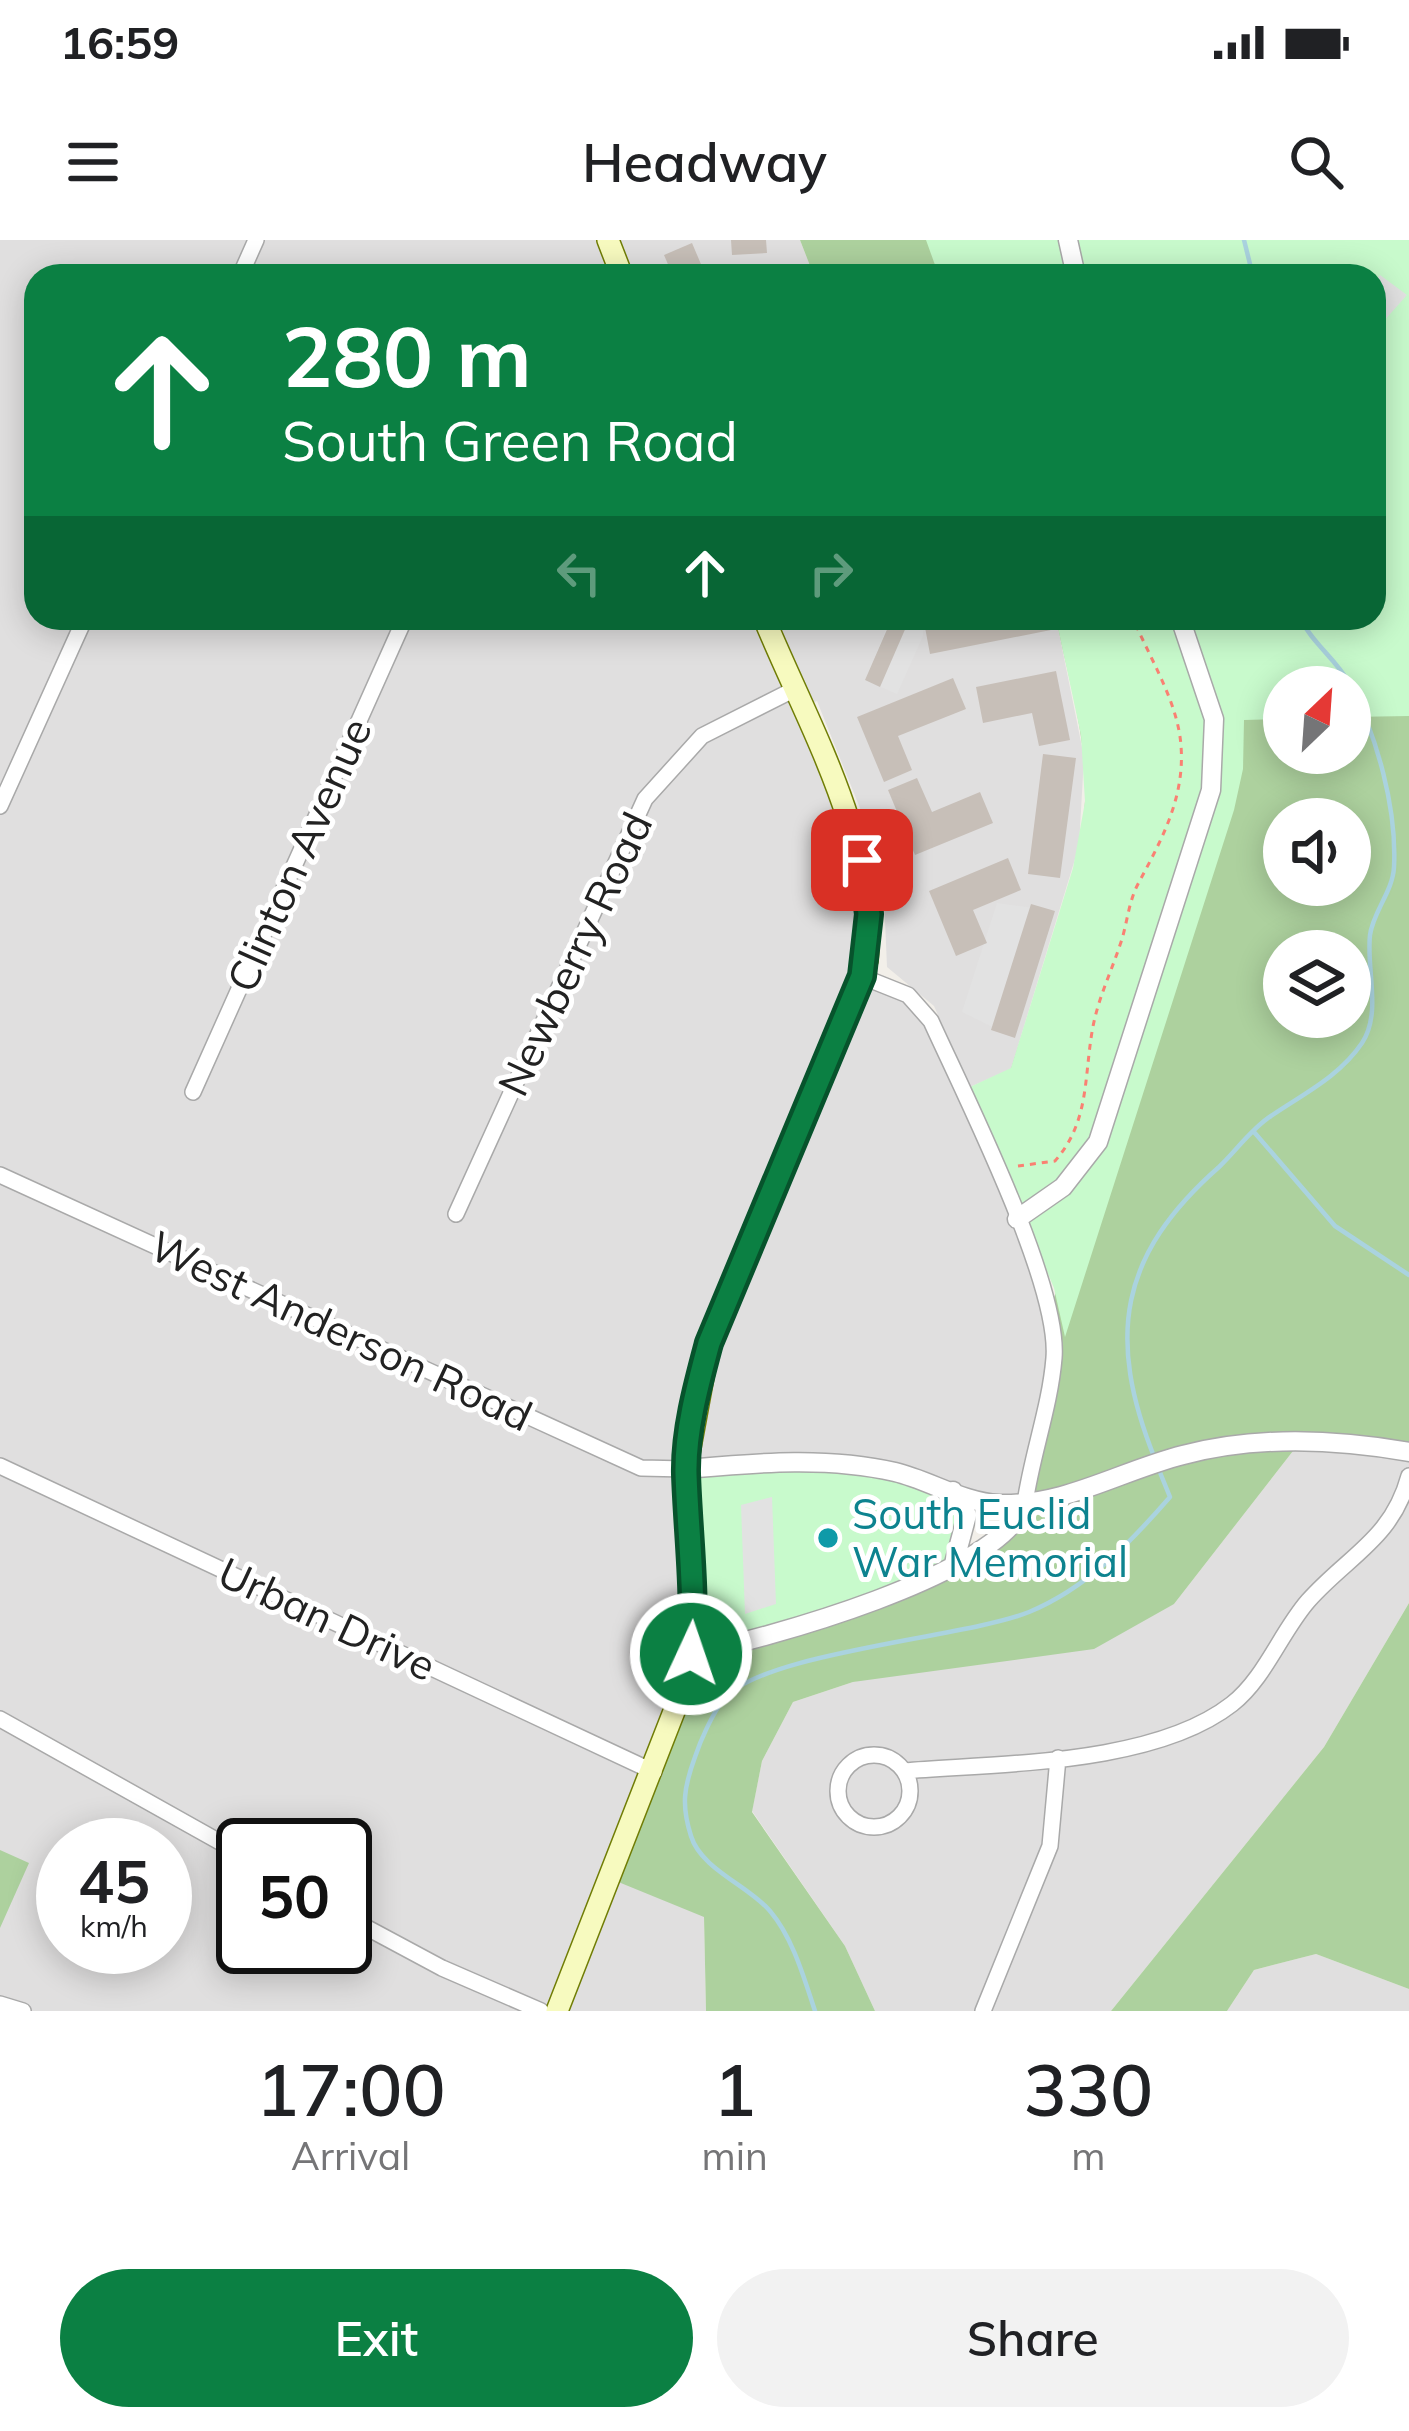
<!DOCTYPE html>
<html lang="en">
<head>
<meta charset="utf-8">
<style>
  :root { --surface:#fff; --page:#f2f2f2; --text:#202124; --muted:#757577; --accent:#0b8043 }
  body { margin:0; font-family:Mulish,sans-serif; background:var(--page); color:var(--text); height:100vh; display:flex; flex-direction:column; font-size:45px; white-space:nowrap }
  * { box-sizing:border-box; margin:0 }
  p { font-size:39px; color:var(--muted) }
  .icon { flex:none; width:66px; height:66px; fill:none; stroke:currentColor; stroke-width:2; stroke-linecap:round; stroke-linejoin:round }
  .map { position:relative; height:1771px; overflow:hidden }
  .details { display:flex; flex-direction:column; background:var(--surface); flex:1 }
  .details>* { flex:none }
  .top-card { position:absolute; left:24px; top:24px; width:1362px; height:366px; border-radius:36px; box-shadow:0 6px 30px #0003; background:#0b8043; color:#fff; overflow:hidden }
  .needle { width:78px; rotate:25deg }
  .tools { position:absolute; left:1263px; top:426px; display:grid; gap:24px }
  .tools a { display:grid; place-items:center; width:108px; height:108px; border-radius:50%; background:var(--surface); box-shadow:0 6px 30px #0003; font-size:60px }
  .speed { position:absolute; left:36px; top:1578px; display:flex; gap:24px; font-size:60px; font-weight:700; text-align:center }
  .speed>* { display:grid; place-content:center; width:156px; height:156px; border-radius:50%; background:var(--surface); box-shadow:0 6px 30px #0003; line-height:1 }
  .speed small { font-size:30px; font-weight:400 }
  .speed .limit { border:6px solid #111; border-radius:18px; background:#fff; color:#111 }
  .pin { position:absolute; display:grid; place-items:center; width:102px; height:102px; color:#fff; margin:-51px; border-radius:24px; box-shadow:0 6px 18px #0006 }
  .me { position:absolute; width:132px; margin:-66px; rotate:3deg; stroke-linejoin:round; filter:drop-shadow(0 0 9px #0008) }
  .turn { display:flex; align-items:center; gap:42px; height:252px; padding:0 60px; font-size:54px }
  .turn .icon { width:156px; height:156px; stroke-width:2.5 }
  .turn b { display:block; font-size:84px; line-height:102px }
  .lanes { display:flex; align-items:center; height:114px; padding:0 60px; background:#0003; justify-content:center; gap:60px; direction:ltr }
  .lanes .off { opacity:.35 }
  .eta { display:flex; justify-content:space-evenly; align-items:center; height:204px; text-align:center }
  .eta b { font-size:72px; font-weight:600; line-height:84px }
  .primary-button { display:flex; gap:24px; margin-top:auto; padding:24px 60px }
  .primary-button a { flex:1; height:138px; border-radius:72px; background:var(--accent); color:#fff; font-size:48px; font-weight:600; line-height:138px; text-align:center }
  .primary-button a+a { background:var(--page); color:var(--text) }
  .status { display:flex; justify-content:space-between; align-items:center; height:84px; padding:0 60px; background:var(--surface); direction:ltr }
  .status svg { height:33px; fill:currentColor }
  header { display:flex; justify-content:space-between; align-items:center; height:156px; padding:0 60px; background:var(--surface); font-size:54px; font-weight:600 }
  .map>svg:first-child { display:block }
</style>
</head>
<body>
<div class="status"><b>16:59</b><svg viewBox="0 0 49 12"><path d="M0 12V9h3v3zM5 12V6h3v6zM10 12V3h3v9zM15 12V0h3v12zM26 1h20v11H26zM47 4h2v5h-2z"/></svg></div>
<header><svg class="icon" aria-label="menu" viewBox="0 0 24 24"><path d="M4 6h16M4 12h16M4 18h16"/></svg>Headway<svg class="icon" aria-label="search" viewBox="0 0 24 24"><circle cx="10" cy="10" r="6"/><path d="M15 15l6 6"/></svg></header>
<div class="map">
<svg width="1409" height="1771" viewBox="0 0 1409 1771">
  <rect width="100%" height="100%" fill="#f2efe9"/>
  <path fill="#e0dfdf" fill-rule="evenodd" d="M0 0H800L814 36H36V378H1056L1084 517 1079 606 1011 829 970 847 934 766 887 727 884 656 876 608 817 461 801 468 854 595 863 736 917 762 1017 979 1054 1094 1025 1263 863 1225 704 1677 706 1771H0ZM63 1605H165V1707H63ZM243 1605H345V1707H243Z
    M1300 1202 1409 1212V1363L1324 1507 1111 1771H875L845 1706 752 1571 762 1521 793 1462 853 1442 1174 1364Z
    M1316 1714 1409 1749V1771H1227L1254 1730Z"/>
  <path fill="#add19e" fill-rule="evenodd" d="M800 0H1409V1212L1300 1202 1174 1364 1094 1409 853 1442 793 1462 762 1521 752 1572 845 1706 875 1771H706L704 1677 611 1639 691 1414 909 1348 1016 1282 1044 1170 1049 1071 1094 951 1011 829C1036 746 1081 646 1085 561 1088 499 1068 438 1056 378H1374V36H814ZM1284 447H1350V513H1284ZM1284 579H1350V645H1284ZM1284 711H1350V777H1284Z
    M1409 1363V1749L1316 1714 1254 1730 1227 1771H1111L1324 1507Z
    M0 1610 29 1623 0 1688Z"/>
  <path fill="#c8facc" d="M926 0H1409V476L1350 477V447H1284V479L1244 480 1243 529 1234 570 1065 1097 1054 1048 970 847 1011 828 1073 628 1085 562 1081 495 1056 378H1374V36H939Z
    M863 1225 962 1263 953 1327 691 1414 686 1229Z"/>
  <path fill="#e2e2e2" d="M1380 35 1407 55 1374 92V42Z
    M891 378H923V396L897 454 865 440Z
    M997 663 1055 671 1015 798 962 772Z
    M772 1257 776 1364 745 1374 741 1265Z"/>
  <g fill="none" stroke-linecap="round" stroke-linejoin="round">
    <path stroke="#aad3df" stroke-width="4.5" d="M1244 0 1253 36
      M1254 892 1335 986 1409 1035
      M1155 1219C1106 1097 1119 1015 1219 927 1236 911 1251 889 1271 876 1303 854 1339 837 1362 803 1382 773 1366 729 1370 695 1373 672 1393 651 1394 627 1397 569 1377 495 1349 443 1336 419 1312 403 1300 378
      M815 1771C804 1738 793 1698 770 1671 749 1646 701 1629 691 1596 681 1565 684 1547 695 1517 701 1499 712 1475 723 1460 761 1412 965 1398 1029 1372 1087 1348 1130 1303 1170 1257L1159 1230"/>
  </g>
  <path fill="#c7bfb8" d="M731 0H766L767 13 732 15Z
    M692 3 706 36H673L664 15Z
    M892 378H910L880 447 865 440Z
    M943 378H1049L1051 390 930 414 924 382Z
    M1056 431 1070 500 1039 506 1032 473 983 483 976 447Z
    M953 438 966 469 898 496 912 530 884 542 857 477Z
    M1043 514 1076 518 1060 638 1028 634Z
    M917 538 932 572 980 552 993 583 915 615 888 550Z
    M1008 618 1021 650 973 670 987 703 956 716 929 651Z
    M1031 664 1055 671 1015 798 991 790Z"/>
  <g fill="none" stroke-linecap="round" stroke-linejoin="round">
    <defs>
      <path id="minor" d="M240 36 256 0
        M0 566 85 378
        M863 737 908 755 931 781C964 854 1060 1044 1054 1118 1050 1167 1032 1214 1025 1263
        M193 852 405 378
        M0 935 641 1228 686 1229
        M456 974 645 559 702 496 793 450
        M0 1226 654 1532
        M0 1479 243 1615
        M838 1551a36 36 0 1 1 72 0a36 36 0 1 1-72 0Z
        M904 1531C1001 1523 1154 1525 1232 1464 1265 1438 1281 1392 1308 1361 1349 1315 1392 1299 1409 1236
        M345 1676 442 1728 541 1771
        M0 1764 23 1771
        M983 1771 1050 1606 1058 1518"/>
      <path id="tertiary" d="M1068 0 1076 36
        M1017 979 1063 947 1098 902 1211 550 1214 479 1180 378
        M686 1229C755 1223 826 1216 895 1232 929 1240 964 1263 999 1264 1065 1266 1120 1231 1183 1215 1255 1196 1336 1199 1409 1212
        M953 1251 967 1275 953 1327
        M691 1414C761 1400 1003 1335 1025 1263"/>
      <path id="secondary" d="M608 0 622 36
        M557 1771 682 1451 694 1373 686 1229 709 1104 867 720C879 604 807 483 764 378"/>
    </defs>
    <use href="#minor" stroke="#a9a9a9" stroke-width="18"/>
    <use href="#tertiary" stroke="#a9a9a9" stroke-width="21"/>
    <use href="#secondary" stroke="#707d05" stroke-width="24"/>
    <path stroke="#fa8072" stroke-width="3" stroke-dasharray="6 6" stroke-linecap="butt" d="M1018 926 1055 921C1089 882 1084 840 1092 792 1097 761 1110 735 1120 705 1127 686 1128 663 1138 644 1161 601 1185 558 1181 506 1178 462 1150 419 1133 378"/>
    <use href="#minor" stroke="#fff" stroke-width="15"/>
    <use href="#tertiary" stroke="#fff" stroke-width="18"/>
    <use href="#secondary" stroke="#f7fabf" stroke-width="21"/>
  </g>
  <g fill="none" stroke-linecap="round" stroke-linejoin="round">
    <defs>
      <path id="route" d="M691 1414C696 1353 688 1294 686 1234 685 1191 698 1144 709 1103L862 736 869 674 862 620"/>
    </defs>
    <use href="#route" stroke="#07532c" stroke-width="30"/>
    <use href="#route" stroke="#0b8043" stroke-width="21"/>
  </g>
  <circle fill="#0f9aa8" stroke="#fff" stroke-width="4.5" cx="828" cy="1298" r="12"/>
  <g text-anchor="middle" stroke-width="10" stroke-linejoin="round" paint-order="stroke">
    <g font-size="42" fill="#222" stroke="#fff">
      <text transform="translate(299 615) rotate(-66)" y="15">Clinton Avenue</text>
      <text transform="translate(575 714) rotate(-65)" y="15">Newberry Road</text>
      <text transform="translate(341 1091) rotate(25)" y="15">West Anderson Road</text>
      <text transform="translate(327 1379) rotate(25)" y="15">Urban Drive</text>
    </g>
    <g font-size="42" fill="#0d838f" stroke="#fff" text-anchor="start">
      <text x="852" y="1289">South Euclid<tspan x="852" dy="48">War Memorial</tspan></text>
    </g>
  </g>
</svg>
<div class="tools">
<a><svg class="needle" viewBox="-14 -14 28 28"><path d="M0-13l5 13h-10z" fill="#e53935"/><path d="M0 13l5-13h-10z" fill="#757577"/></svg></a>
<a><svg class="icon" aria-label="sound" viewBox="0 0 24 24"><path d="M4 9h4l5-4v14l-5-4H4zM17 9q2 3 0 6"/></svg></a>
<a><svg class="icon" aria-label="layers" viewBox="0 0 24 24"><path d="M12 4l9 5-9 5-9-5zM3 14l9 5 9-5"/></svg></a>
</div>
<div class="speed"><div>45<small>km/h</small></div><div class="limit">50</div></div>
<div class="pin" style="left:862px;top:620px;background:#d93025"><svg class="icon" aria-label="arrive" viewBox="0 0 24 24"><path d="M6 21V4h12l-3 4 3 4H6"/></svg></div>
<svg class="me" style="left:691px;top:1414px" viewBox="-20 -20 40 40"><circle r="17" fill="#0b8043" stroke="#fff" stroke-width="3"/><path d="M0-11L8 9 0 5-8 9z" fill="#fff"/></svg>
<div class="top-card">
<div class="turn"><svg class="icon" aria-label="ahead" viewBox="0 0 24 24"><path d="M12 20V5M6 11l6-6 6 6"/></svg><div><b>280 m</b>South Green Road</div></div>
<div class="lanes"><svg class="icon off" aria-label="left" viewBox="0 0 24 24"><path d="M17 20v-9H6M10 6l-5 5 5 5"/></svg><svg class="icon" aria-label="ahead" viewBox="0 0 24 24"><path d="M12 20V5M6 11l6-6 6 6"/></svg><svg class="icon off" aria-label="right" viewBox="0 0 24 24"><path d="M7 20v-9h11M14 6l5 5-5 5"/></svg></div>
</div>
</div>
<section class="details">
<div class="eta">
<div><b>17:00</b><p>Arrival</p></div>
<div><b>1</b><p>min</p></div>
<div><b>330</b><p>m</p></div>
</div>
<div class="primary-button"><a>Exit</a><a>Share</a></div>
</section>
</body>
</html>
